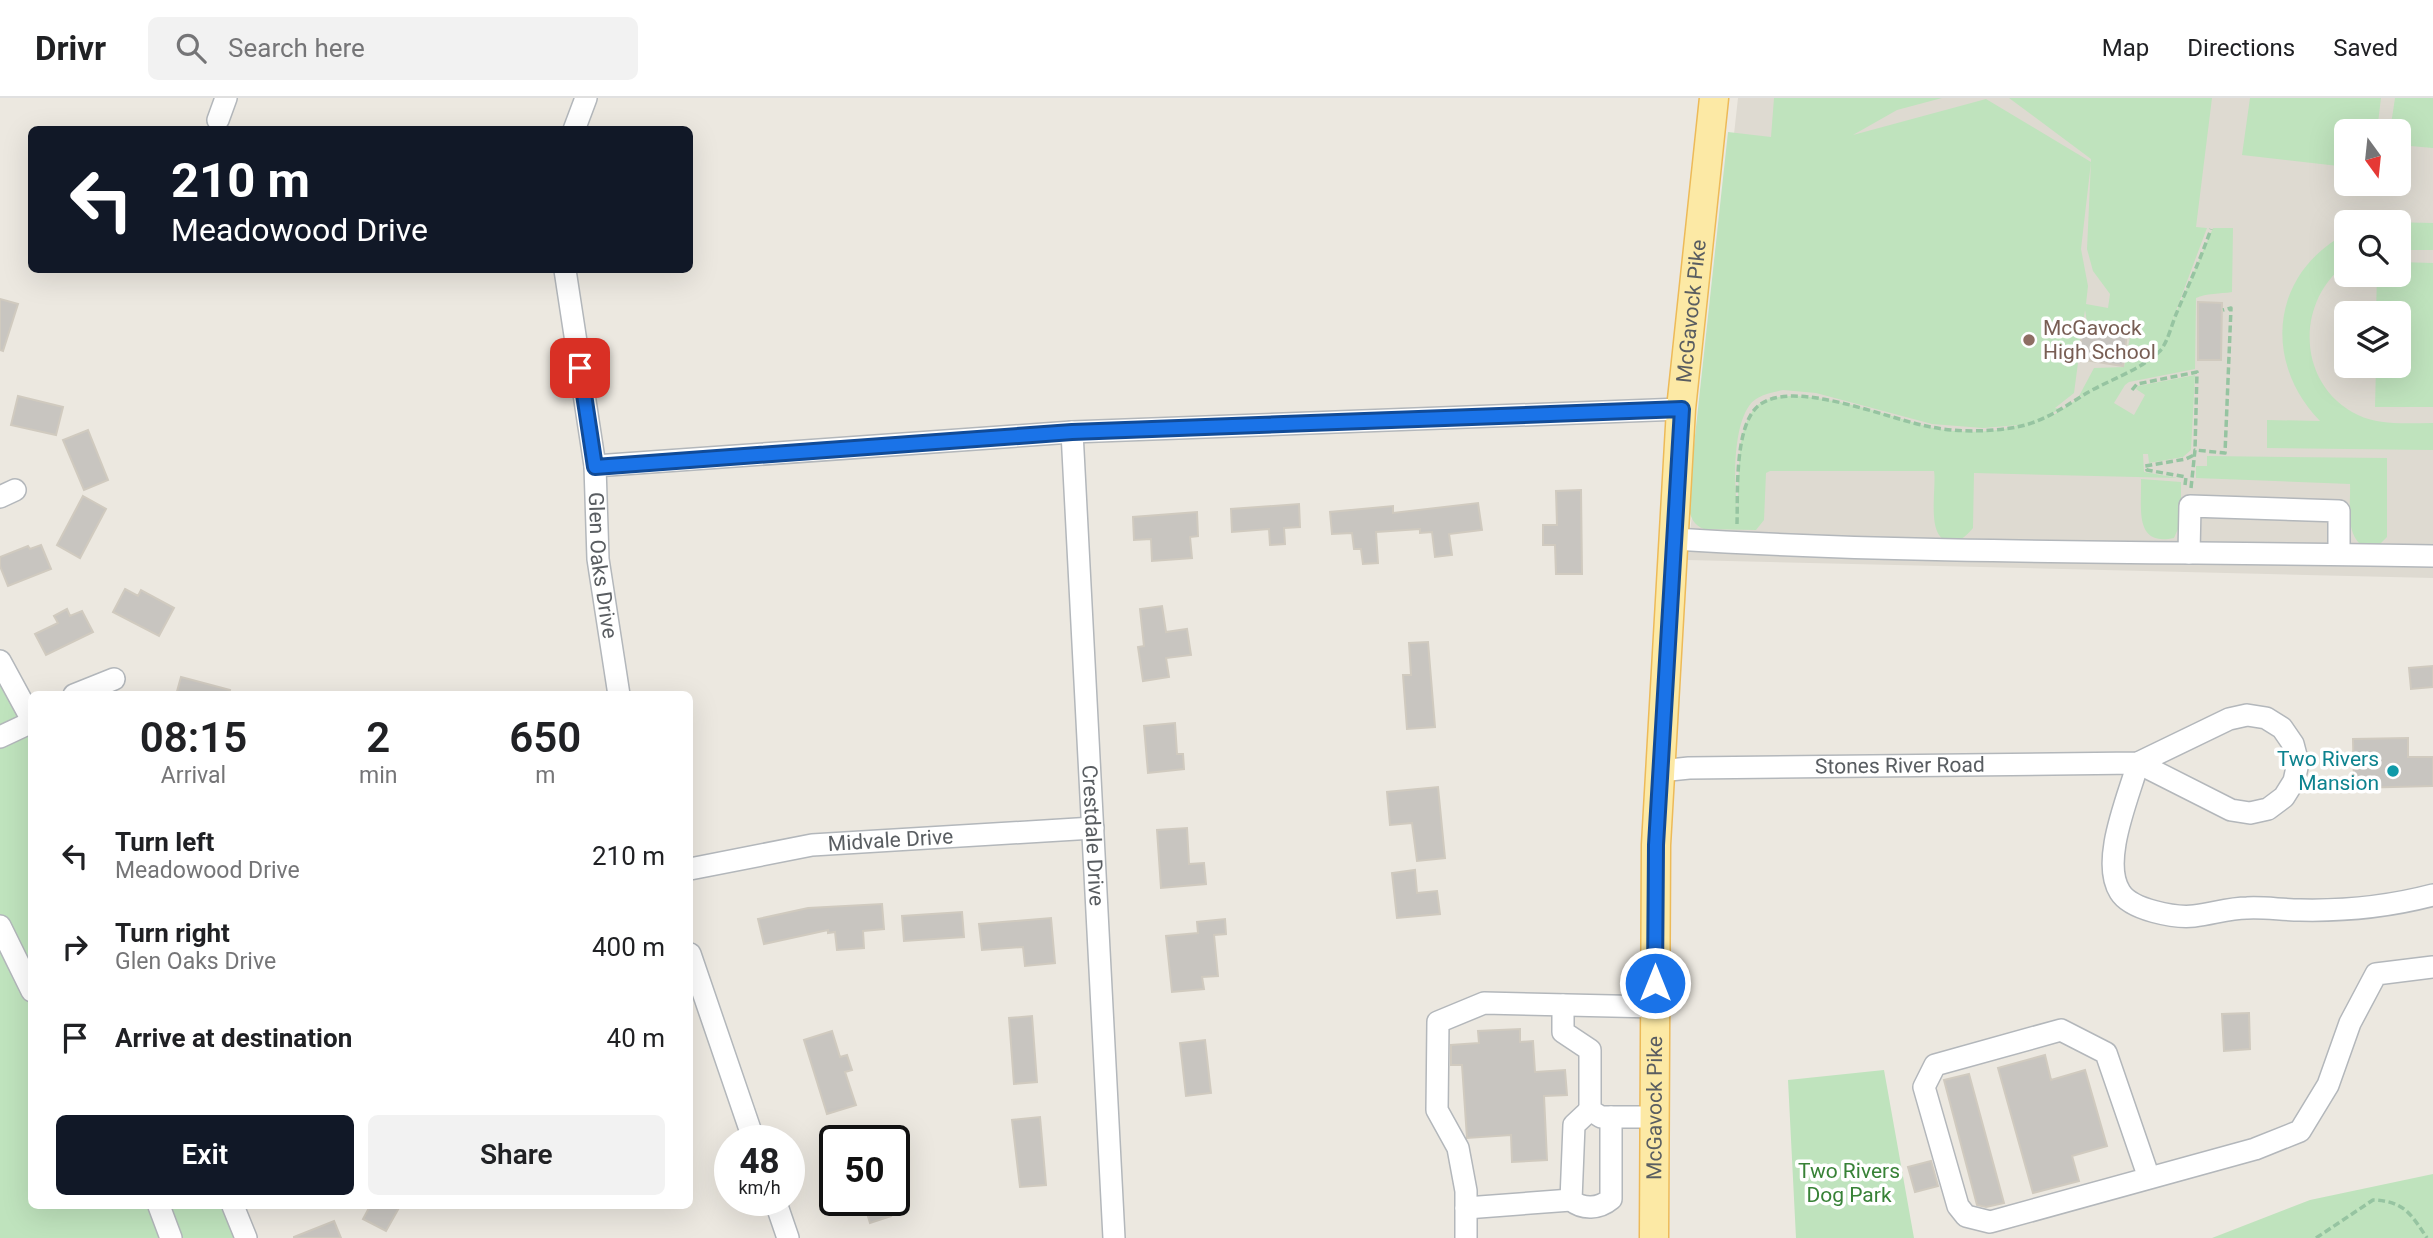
<!DOCTYPE html>
<html lang="en">
<head>
<meta charset="utf-8">
<style>
  :root { --surface:#fff; --page:#f2f2f2; --text:#202124; --muted:#757577; --line:#e0e0e0; --accent:#111827 }
  body { margin:0; font-family:Roboto,sans-serif; background:var(--page); color:var(--text); height:100vh; display:flex; flex-direction:column; font-size:26px; white-space:nowrap }
  * { box-sizing:border-box; margin:0 }
  p { font-size:23px; color:var(--muted) }
  .icon { flex:none; width:38px; height:38px; fill:none; stroke:currentColor; stroke-width:2; stroke-linecap:round; stroke-linejoin:round }
  .map { position:relative; flex:1; overflow:hidden }
  .details { position:absolute; left:28px; top:593px; width:665px; height:518px; display:flex; flex-direction:column; background:var(--surface); border-radius:10px; box-shadow:0 7px 28px #0002 }
  .details>* { flex:none }
  .hud { position:absolute; left:28px; top:28px; width:665px; height:147px; border-radius:10px; box-shadow:0 7px 28px #0002; background:#111827; color:#fff; overflow:hidden }
  .needle { width:46px; rotate:165deg }
  .fabs { position:absolute; left:2334px; top:21px; display:grid; gap:14px }
  .fabs a { display:grid; place-items:center; width:77px; height:77px; border-radius:10px; background:var(--surface); box-shadow:0 7px 28px #0002; font-size:35px }
  .speed { position:absolute; left:714px; top:1027px; display:flex; gap:14px; font-size:35px; font-weight:700; text-align:center }
  .speed>* { display:grid; place-content:center; width:91px; height:91px; border-radius:50%; background:var(--surface); box-shadow:0 7px 28px #0002; line-height:1 }
  .speed small { font-size:18px; font-weight:400 }
  .speed .limit { border:4px solid #111; border-radius:10px; background:#fff; color:#111 }
  .pin { position:absolute; display:grid; place-items:center; width:60px; height:60px; color:#fff; margin:-30px; border-radius:14px; box-shadow:0 4px 10px #0006 }
  .me { position:absolute; width:77px; margin:-38px; rotate:0deg; stroke-linejoin:round; filter:drop-shadow(0 0 5px #0008) }
  .turn { display:flex; align-items:center; gap:24px; height:147px; padding:0 28px; font-size:32px }
  .turn .icon { width:91px; height:91px; stroke-width:2.5 }
  .turn b { display:block; font-size:49px; line-height:60px }
  .eta { display:flex; justify-content:space-evenly; align-items:center; height:119px; text-align:center }
  .eta b { font-size:42px; font-weight:600; line-height:49px }
  .button { display:flex; gap:14px; margin-top:auto; padding:14px 28px }
  .button a { flex:1; height:80px; border-radius:10px; background:var(--accent); color:#fff; font-size:28px; font-weight:600; line-height:80px; text-align:center }
  .button a+a { background:var(--page); color:var(--text) }
  ul { padding:0; list-style:none }
  li { display:flex; align-items:center; gap:21px; height:91px; padding:0 28px }
  li div { flex:1 }
  li b { display:block; font-size:26px }
  li em { font-style:normal }
  header { display:flex; align-items:center; gap:42px; box-sizing:border-box; height:98px; padding:0 35px; background:var(--surface); border-bottom:2px solid var(--line) }
  header strong { font-size:33px }
  nav { display:flex; gap:38px; margin-inline-start:auto; font-size:24px }
  .search { width:490px; height:63px; background:var(--page); display:flex; align-items:center; gap:18px; box-sizing:border-box; padding:0 24px; border-radius:10px; color:var(--muted); font-size:26px }
  .map>svg:first-child { display:block }
</style>
</head>
<body>
<header>
<strong>Drivr</strong>
<div class="search"><svg class="icon" aria-label="search" viewBox="0 0 24 24"><circle cx="10" cy="10" r="6"/><path d="M15 15l6 6"/></svg>Search here</div>
<nav><a>Map</a><a>Directions</a><a>Saved</a></nav>
</header>
<div class="map">
<svg width="2433" height="1140" viewBox="0 0 2433 1140">
  <rect width="100%" height="100%" fill="#ece8e0"/>
  <path fill="#dedad1" fill-rule="evenodd" d="M1738 0H2433V480L1687 462ZM2347 33H2399V86H2347ZM2347 124H2399V177H2347ZM2347 215H2399V268H2347Z"/>
  <path fill="#bfe3bd" fill-rule="evenodd" d="M1774 0H1942L1897 12 1853 37 1986 1 2091 64V61L2009 0H2212L2196 129 2207 130 2171 226 2213 130H2233L2232 194C2220 196 2206 195 2196 200L2195 271 2129 284 2125 287 2114 305 2134 317 2145 297 2136 291 2138 288 2195 277 2191 352 2183 359 2149 365 2148 356H2143L2144 374 2178 380 1974 375 1973 430C1967 437 1961 444 1950 443 1925 442 1937 389 1934 373H1770L1766 375 1764 422 1756 432 1704 431C1682 423 1690 394 1691 375L1728 34 1771 39ZM2091 64 2087 151 2093 173 2110 196 2108 210 2086 206 2088 188 2081 151ZM2085 212 2087 224 2131 234 2124 269 2094 270 2079 298H2082L2055 316 2048 318 2060 311 2055 310 2074 295ZM1783 292 1816 295 1932 326 1983 330 2019 327C1993 336 1955 335 1929 329 1892 320 1781 277 1754 311 1734 338 1741 379 1737 410 1734 383 1733 331 1749 308 1756 297 1771 295 1783 292Z
    M2250 0H2381L2377 33H2347V69L2242 57Z
    M2395 0H2433V50L2399 47V33H2390Z
    M2386 124H2388L2433 125V152H2399V124Z
    M2347 135V165C2294 204 2297 288 2358 317 2381 328 2408 325 2433 325V352L2267 350V322L2320 323C2262 263 2271 175 2347 135Z
    M2399 164 2433 165V309H2375L2376 268H2399V215H2376L2377 177H2399Z
    M2207 358 2387 360V439L2380 446H2360C2345 432 2351 404 2350 386L2196 380V368H2207Z
    M2141 381 2181 384V424L2174 440C2133 449 2142 408 2141 381Z
    M0 563 31 622 32 1108H233L246 1140H0Z
    M1884 972 1914 1140H1796L1788 982Z
    M2433 1076V1140H2212L2310 1102Z"/>
  <path fill="#c8c5c0" stroke="#d0cabf" stroke-width="2" d="M0 201 18 206 3 253 0 252Z
    M2198 204 2222 205 2221 262H2198Z
    M2083 229 2127 235 2123 268 2078 261Z
    M18 298 63 309 56 337 11 327Z
    M88 332 108 382 84 392 63 342Z
    M1581 392 1582 476H1556L1555 447H1543V427H1557L1556 393Z
    M83 398 106 411 80 460 57 447Z
    M1478 405 1482 432 1449 436 1452 457 1435 459 1432 434 1420 435V431L1376 434 1378 465 1363 466 1361 451H1354L1352 435 1332 436 1330 414 1393 408V415Z
    M1299 406 1300 429 1284 430 1285 446 1270 447 1269 431 1232 434 1231 411Z
    M1197 414 1198 438 1190 439 1192 460 1152 463 1151 441 1134 442 1133 419Z
    M41 447 51 471 8 488 0 468V459L28 448 30 451Z
    M125 491 138 498 141 492 174 510 159 538 113 514Z
    M1162 508 1166 534 1187 531 1191 557 1166 560 1169 579 1143 583 1138 549 1144 548 1140 511Z
    M67 511 70 518 82 513 93 534 46 557 35 536 58 525 54 518Z
    M1428 544 1435 629 1407 631 1403 577H1411L1409 545Z
    M2433 568V589L2411 591 2409 570Z
    M181 579 230 592 229 597H176Z
    M1175 625 1177 656H1183L1184 671 1148 675 1144 628Z
    M2408 640V659H2433V688L2354 690 2353 641Z
    M1438 689 1445 760 1417 763 1412 725 1390 727 1387 694Z
    M1187 730 1189 766 1204 765 1206 786 1161 790 1157 732Z
    M1415 772 1417 795 1437 793 1440 816 1397 820 1392 775Z
    M882 806 884 831 863 833 864 850 837 852 835 834 828 835V832L764 846 758 821 808 810Z
    M962 814 964 839 904 843 902 818Z
    M1051 820 1055 865 1025 868 1023 849 982 852 979 826Z
    M1225 821 1226 836 1214 837 1218 878 1202 879 1204 891 1172 894 1166 838 1198 835 1197 824Z
    M2249 915 2250 951 2224 953 2222 916Z
    M1032 918 1037 984 1014 986 1009 920Z
    M1520 931V944L1533 943 1535 974 1565 972 1567 997 1544 998 1547 1062 1512 1064 1511 1037 1467 1040 1462 967H1451V947L1479 945 1478 933Z
    M832 933 840 959 847 957 852 972 845 974 856 1007 827 1016 804 942Z
    M1205 942 1211 995 1186 998 1180 945Z
    M2045 957 2051 982 2085 972 2107 1048 2072 1058 2079 1083 2033 1095 1998 970Z
    M1969 976 2004 1105 1986 1109 1977 1107 1944 982Z
    M1040 1019 1046 1087 1020 1089 1012 1022Z
    M1931 1063 1938 1088 1915 1094 1908 1069Z
    M863 1102H886L891 1118 870 1125Z
    M370 1108H400L386 1133 363 1121Z
    M334 1123 341 1140H294V1139Z"/>
  <g fill="none" stroke-linecap="round" stroke-linejoin="round">
    <defs>
      <g id="minor">
        <path d="M218 22 226 0"/>
        <path d="M574 32 586 0"/>
        <path id="s1" d="M565 172 595 368 598 461 619 597"/>
        <path id="s2" d="M1072 334 1114 1140"/>
        <path d="M595 368 1072 334 1681 311"/>
        <path d="M0 399 15 392"/>
        <path d="M1674 441C1927 457 2180 453 2433 458"/>
        <path d="M2189 455 2190 408 2339 413V456"/>
        <path d="M0 563 32 622"/>
        <path d="M74 597 114 581"/>
        <path d="M0 639 32 624"/>
        <path d="M2138 665C2129 698 2100 763 2120 794 2131 812 2175 820 2194 818 2212 816 2229 810 2247 810 2265 809 2282 812 2300 812 2343 813 2391 808 2433 797"/>
        <path id="s3" d="M1660 673 1689 670 2138 665 2231 712 2250 715 2268 711 2284 699 2294 683 2298 665 2293 646 2282 630 2266 620 2247 617 2229 621 2138 665"/>
        <path id="s4" d="M690 771 812 747 1093 730"/>
        <path d="M0 828 32 893"/>
        <path d="M690 856 754 1043"/>
        <path d="M1563 907V934L1590 952V1012L1601 1019H1654"/>
        <path d="M1590 1012 1574 1027 1571 1102C1583 1112 1599 1111 1611 1101V1019"/>
        <path d="M2149 1080 2106 955 2061 932 1935 967 1924 989 1958 1108 1966 1118 1990 1124 2255 1051 2300 1033 2328 987 2350 925 2376 876 2433 869"/>
        <path d="M775 1102 788 1140"/>
        <path d="M159 1108 171 1140"/>
        <path d="M233 1108 246 1140"/>
        <path d="M1466 1110 1571 1102"/>
        <path d="M1466 1140V1093L1458 1050 1437 1012 1438 924 1484 905 1655 909"/>
      </g>
      <g id="major">
        <path id="s5" d="M1654 1140 1656 747 1681 311 1714 0"/>
      </g>
    </defs>
    <use href="#minor" stroke="#b3b7bb" stroke-width="24"/>
    <use href="#major" stroke="#edba58" stroke-width="31"/>
    <path stroke="#96c4a1" stroke-width="3.5" stroke-dasharray="7 3.5" stroke-linecap="butt" d="M2132 292 2137 286 2197 274 2195 352
      M2185 387 2186 379 2147 372 2145 368 2186 361 2194 357
      M2191 390 2195 352 2225 355 2231 210 2223 212
      M1737 426C1738 395 1734 329 1758 308 1792 279 1890 322 1931 329 1956 334 1986 334 2011 330 2039 326 2058 313 2082 298 2107 282 2138 274 2160 253 2168 244 2172 225 2177 214 2189 186 2201 160 2211 131
      M2316 1140 2373 1102C2404 1103 2411 1116 2427 1140"/>
    <use href="#minor" stroke="#fff" stroke-width="21"/>
    <use href="#major" stroke="#fce9a5" stroke-width="28"/>
  </g>
  <g fill="none" stroke-linecap="round" stroke-linejoin="round">
    <defs>
      <path id="route" d="M580 270 595 369 1072 334 1682 311 1656 747 1655 885"/>
    </defs>
    <use href="#route" stroke="#114b97" stroke-width="18"/>
    <use href="#route" stroke="#1a73e8" stroke-width="12"/>
  </g>
  <circle fill="#8d6e63" stroke="#fff" stroke-width="2.5" cx="2029" cy="242" r="7"/>
  <circle fill="#0f9aa8" stroke="#fff" stroke-width="2.5" cx="2393" cy="673" r="7"/>
  <g text-anchor="middle" stroke-width="7" stroke-linejoin="round" paint-order="stroke">
    <g font-size="21" fill="#595d61" stroke="#fff">
      <text dy="7" stroke="none"><textPath href="#s5" startOffset="928">McGavock Pike</textPath></text>
      <text dy="7" stroke="none"><textPath href="#s1" startOffset="298">Glen Oaks Drive</textPath></text>
      <text dy="7" stroke="none"><textPath href="#s3" startOffset="240">Stones River Road</textPath></text>
      <text dy="7" stroke="none"><textPath href="#s2" startOffset="404">Crestdale Drive</textPath></text>
      <text dy="7" stroke="none"><textPath href="#s4" startOffset="203">Midvale Drive</textPath></text>
      <text dy="7" stroke="none"><textPath href="#s5" startOffset="130">McGavock Pike</textPath></text>
    </g>
    <g font-size="21" fill="#785e54" stroke="#fff" text-anchor="start">
      <text x="2043" y="237">McGavock<tspan x="2043" dy="24">High School</tspan></text>
    </g>
    <g font-size="21" fill="#0d838f" stroke="#fff" text-anchor="end">
      <text x="2379" y="668">Two Rivers<tspan x="2379" dy="24">Mansion</tspan></text>
    </g>
    <g font-size="21" fill="#388237" stroke="#fff">
      <text x="1849" y="1080">Two Rivers<tspan x="1849" dy="24">Dog Park</tspan></text>
    </g>
  </g>
</svg>
<div class="fabs">
<a><svg class="needle" viewBox="-14 -14 28 28"><path d="M0-13l5 13h-10z" fill="#e53935"/><path d="M0 13l5-13h-10z" fill="#757577"/></svg></a>
<a><svg class="icon" aria-label="search" viewBox="0 0 24 24"><circle cx="10" cy="10" r="6"/><path d="M15 15l6 6"/></svg></a>
<a><svg class="icon" aria-label="layers" viewBox="0 0 24 24"><path d="M12 4l9 5-9 5-9-5zM3 14l9 5 9-5"/></svg></a>
</div>
<div class="speed"><div>48<small>km/h</small></div><div class="limit">50</div></div>
<div class="pin" style="left:580px;top:270px;background:#d93025"><svg class="icon" aria-label="arrive" viewBox="0 0 24 24"><path d="M6 21V4h12l-3 4 3 4H6"/></svg></div>
<svg class="me" style="left:1655px;top:885px" viewBox="-20 -20 40 40"><circle r="17" fill="#1a73e8" stroke="#fff" stroke-width="3"/><path d="M0-11L8 9 0 5-8 9z" fill="#fff"/></svg>
<div class="hud">
<div class="turn"><svg class="icon" aria-label="left" viewBox="0 0 24 24"><path d="M17 20v-9H6M10 6l-5 5 5 5"/></svg><div><b>210 m</b>Meadowood Drive</div></div>
</div>
<section class="details">
<div class="eta">
<div><b>08:15</b><p>Arrival</p></div>
<div><b>2</b><p>min</p></div>
<div><b>650</b><p>m</p></div>
</div>
<ul>
<li><svg class="icon" aria-label="left" viewBox="0 0 24 24"><path d="M17 20v-9H6M10 6l-5 5 5 5"/></svg><div><b>Turn left</b><p>Meadowood Drive</p></div><em>210 m</em></li>
<li><svg class="icon" aria-label="right" viewBox="0 0 24 24"><path d="M7 20v-9h11M14 6l5 5-5 5"/></svg><div><b>Turn right</b><p>Glen Oaks Drive</p></div><em>400 m</em></li>
<li><svg class="icon" aria-label="arrive" viewBox="0 0 24 24"><path d="M6 21V4h12l-3 4 3 4H6"/></svg><div><b>Arrive at destination</b></div><em>40 m</em></li>
</ul>
<div class="button"><a>Exit</a><a>Share</a></div>
</section>
</div>
</body>
</html>
